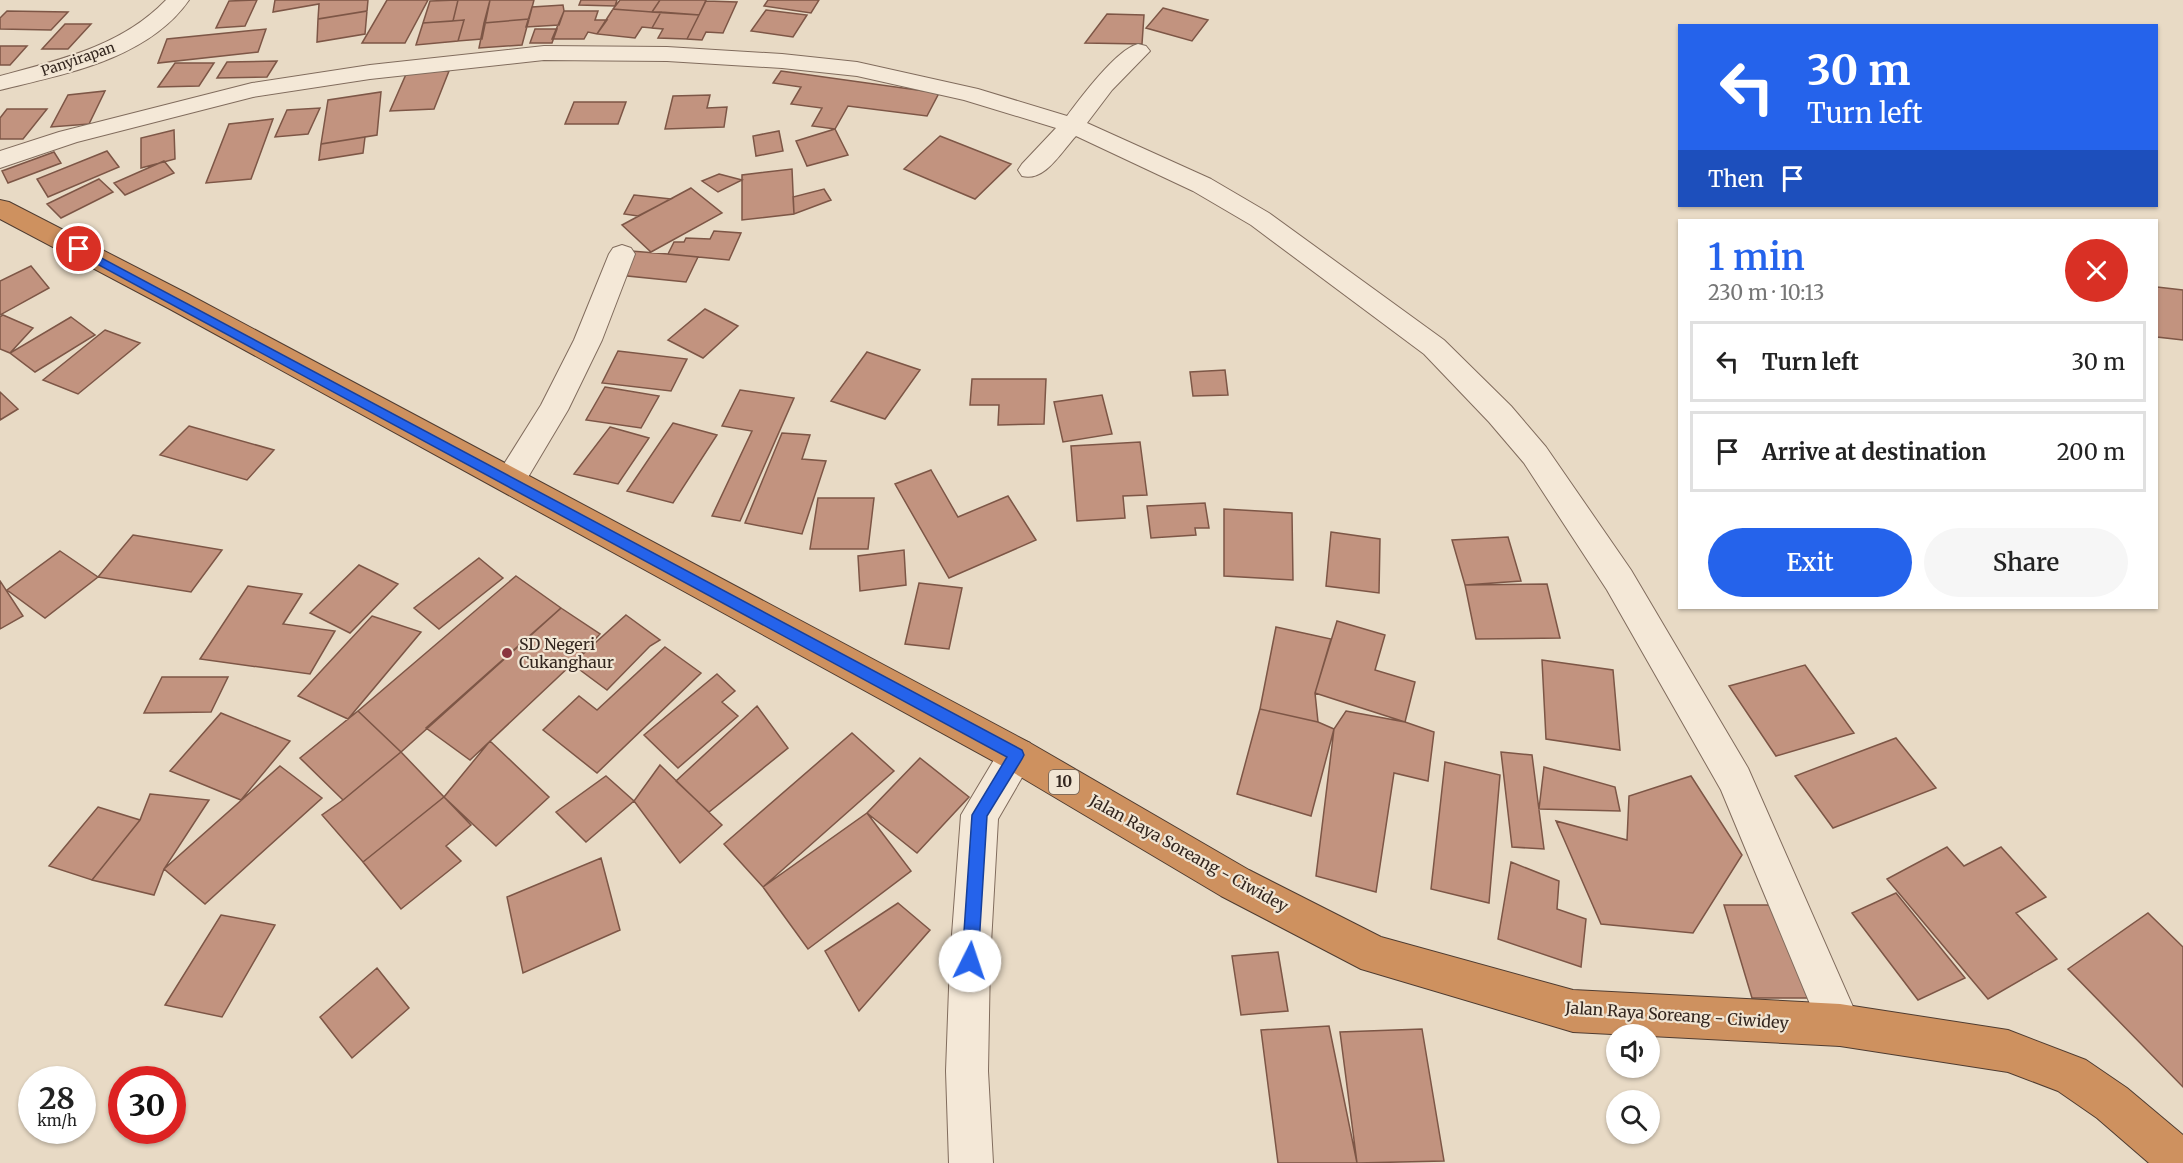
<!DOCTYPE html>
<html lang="en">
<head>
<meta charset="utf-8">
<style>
  :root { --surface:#fff; --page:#f6f6f6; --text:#222; --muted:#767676; --line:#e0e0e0; --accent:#2563eb }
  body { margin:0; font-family:Merriweather,serif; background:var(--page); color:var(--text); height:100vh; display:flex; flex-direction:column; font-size:22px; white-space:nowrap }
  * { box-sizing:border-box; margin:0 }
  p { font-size:20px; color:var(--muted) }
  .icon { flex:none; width:33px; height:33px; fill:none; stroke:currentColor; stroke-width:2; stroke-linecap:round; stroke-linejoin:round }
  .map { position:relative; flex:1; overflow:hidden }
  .drawer { position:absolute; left:1678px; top:219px; width:480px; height:390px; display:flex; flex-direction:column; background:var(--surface); border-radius:0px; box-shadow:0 2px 4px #0004 }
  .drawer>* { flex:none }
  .banner { position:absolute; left:1678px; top:24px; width:480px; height:183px; border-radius:0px; box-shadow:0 2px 4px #0004; background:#2563eb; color:#fff; overflow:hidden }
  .buttons { position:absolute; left:1606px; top:1024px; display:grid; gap:12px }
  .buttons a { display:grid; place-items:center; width:54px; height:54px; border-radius:50%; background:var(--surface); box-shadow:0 2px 4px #0004; font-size:30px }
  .speed { position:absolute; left:18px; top:1066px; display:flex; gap:12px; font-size:30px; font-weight:700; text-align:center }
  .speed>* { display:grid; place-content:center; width:78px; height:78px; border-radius:50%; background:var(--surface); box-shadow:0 2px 4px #0004; line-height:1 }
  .speed small { font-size:15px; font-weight:400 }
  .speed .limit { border:9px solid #d22; background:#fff; color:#111 }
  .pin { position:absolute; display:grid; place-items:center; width:51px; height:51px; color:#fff; margin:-26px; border:3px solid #fff; border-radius:50%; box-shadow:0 2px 6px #0007 }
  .me { position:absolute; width:66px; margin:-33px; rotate:4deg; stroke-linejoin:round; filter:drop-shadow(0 0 4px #0008) }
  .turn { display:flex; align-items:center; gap:21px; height:126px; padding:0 30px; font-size:27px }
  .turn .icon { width:78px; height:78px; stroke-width:2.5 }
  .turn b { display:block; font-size:42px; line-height:51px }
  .then { display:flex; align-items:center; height:57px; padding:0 30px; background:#0003; gap:12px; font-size:22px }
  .round { display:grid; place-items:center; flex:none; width:63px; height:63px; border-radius:32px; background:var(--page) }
  .summary { display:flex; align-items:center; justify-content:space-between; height:102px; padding:0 30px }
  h1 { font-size:36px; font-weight:600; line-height:45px; color:var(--accent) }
  .cta { display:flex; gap:12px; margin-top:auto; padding:12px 30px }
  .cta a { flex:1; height:69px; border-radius:36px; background:var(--accent); color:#fff; font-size:24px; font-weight:600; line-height:69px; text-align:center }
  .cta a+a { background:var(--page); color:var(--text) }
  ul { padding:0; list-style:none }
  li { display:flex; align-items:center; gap:18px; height:81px; margin:0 12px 9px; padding:0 18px; border:3px solid var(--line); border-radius:0px }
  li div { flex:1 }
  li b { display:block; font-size:22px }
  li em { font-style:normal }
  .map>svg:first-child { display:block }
</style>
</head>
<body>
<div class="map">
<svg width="2183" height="1163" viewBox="0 0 2183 1163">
  <rect width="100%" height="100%" fill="#e8dac5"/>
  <path fill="#c2937f" stroke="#7d5646" stroke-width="1.5" d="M257 0 245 26 216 28 229 1Z
    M275 0H368L367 11 318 19 319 4 273 12Z
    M387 0H428L405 43H362Z
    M458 0 453 21 423 23 430 1Z
    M458 0H490L482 39 458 41 464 20 453 21Z
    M490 0H534L529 19 484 23Z
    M581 0H617L615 6 579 5Z
    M620 0H660L652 12 613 9Z
    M660 0H706L699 15 652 12Z
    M768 0H819L811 13 764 6Z
    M706 1 737 2 723 33 706 32 702 40 687 39Z
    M563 5 564 11 559 25 526 27 532 7Z
    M1163 8 1208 20 1192 41 1146 28Z
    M613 9 652 12H661L652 28 642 27 635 38 597 34Z
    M766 10 807 15 793 37 751 31Z
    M7 11 68 12 51 30 0 29V18Z
    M367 11 365 34 317 42 318 19Z
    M564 11H598L595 20H607L597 34 588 32 584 39H552Z
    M661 12 699 15 687 39 658 38 663 29 652 28Z
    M1107 14 1144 15 1142 44 1085 43Z
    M529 19 522 45 479 48 484 23Z
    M464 20 458 41 416 45 423 23Z
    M65 24H91L68 49H42Z
    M266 29 258 52 158 63 167 39Z
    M535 29H557L552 43H530Z
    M0 46H27L10 65H0Z
    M277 61 267 77 217 78 227 62Z
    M175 63H214L199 86 158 87Z
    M449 71 434 109 390 111 407 72Z
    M781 71 939 93 927 116 848 106 835 129 812 126 822 108 791 104 801 87 773 83Z
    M105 91 89 124 51 127 68 95Z
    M381 92 377 135 321 144 328 100Z
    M710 95 707 108 727 107 724 127 665 129 673 96Z
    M574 102H626L618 124H565Z
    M320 108 308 134 275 137 287 110Z
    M7 109H47L23 139H0V118Z
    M273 119 251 179 206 183 229 124Z
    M835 129 848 155 807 166 796 141Z
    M174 130 175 159 141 168V138Z
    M779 131 783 151 756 156 753 136Z
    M940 136 1011 164 975 199 904 169Z
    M365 137 363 153 319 160 321 144Z
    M107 151 119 167 48 197 37 179Z
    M54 152 61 163 8 183 2 171Z
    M164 161 174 173 125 195 114 183Z
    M792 169 794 214 742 220V175Z
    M719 174 742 180 718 192 702 181Z
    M99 179 113 192 61 218 47 204Z
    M691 188 722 213 651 252 622 225Z
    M824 189 831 200 794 214 793 197Z
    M634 195 671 199 638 216 624 214Z
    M714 231 741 233 729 260 668 254 674 242H684L686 238 710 239Z
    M631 251 668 254 698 257 686 282 618 275Z
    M31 266 49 288 0 315V281Z
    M2157 287 2183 290V340L2157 337Z
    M705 309 738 326 703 358 668 340Z
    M3 315 33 328 10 353 0 349V317Z
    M71 317 95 335 35 372 10 353Z
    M105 330 140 343 78 394 43 380Z
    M618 351 687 359 671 391 602 383Z
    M867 352 920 370 885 419 831 401Z
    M1225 370 1228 395 1193 396 1190 372Z
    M972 379H1046L1044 424 998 425 999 405H970Z
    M605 387 659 396 641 428 586 420Z
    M740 390 794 398 740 521 712 516 752 431 722 426Z
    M0 392 18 409 0 420Z
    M1102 395 1112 434 1063 442 1054 402Z
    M673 423 717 435 673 503 627 491Z
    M189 426 274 450 247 480 160 455Z
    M610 427 649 438 618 484 574 474Z
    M782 433 810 435 802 459 826 461 802 534 745 523Z
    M1140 442 1147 495 1123 496 1125 518 1077 521 1071 446Z
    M931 470 958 517 1008 496 1036 540 949 578 895 484Z
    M818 498H874L868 549H810Z
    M1205 503 1209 528H1195L1196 535 1151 538 1147 506Z
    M1224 509 1292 513 1293 580 1224 576Z
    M1331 532 1380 539 1379 593 1326 586Z
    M133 535 222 550 191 592 98 577Z
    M1508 537 1521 581 1465 585 1452 540Z
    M904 550 906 585 860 591 858 556Z
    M60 551 98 577 45 618 7 590Z
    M479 558 503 578 439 629 414 608Z
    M359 565 398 584 350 633 310 613Z
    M516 576 561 608 401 752 358 711Z
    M0 581 23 616 0 629Z
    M919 583 962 588 949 649 905 644Z
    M1547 584 1560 638 1476 639 1465 585Z
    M248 586 302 594 283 624 335 631 310 674 200 659Z
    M561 608 600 634 572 664 470 760 426 728Z
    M626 615 660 640 650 646 607 690 572 664Z
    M372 616 421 632 348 719 298 696Z
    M1337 621 1385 635 1375 670 1415 682 1405 722 1315 693Z
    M1276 627 1331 639 1315 693 1318 722 1260 709Z
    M665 647 701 673 597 773 543 730 579 696 597 710Z
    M1542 660 1613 670 1620 750 1546 739Z
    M1805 665 1854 733 1776 756 1729 686Z
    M717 674 735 691 722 702 738 716 678 768 644 735Z
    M162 677H228L211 712 144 713Z
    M757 706 788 748 709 812 676 781Z
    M1260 709 1318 722 1334 729 1311 816 1237 794Z
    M358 711 401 752 343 800 300 758Z
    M1346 711 1405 722 1434 732 1428 781 1394 773 1376 892 1316 876 1334 729Z
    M221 713 290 741 241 800 170 771Z
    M852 733 894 771 763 887 724 844Z
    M1896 738 1936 788 1833 828 1795 776Z
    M490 741 549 797 496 846 444 797Z
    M401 752 444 797 363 862 322 815 343 800Z
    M1501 752 1532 755 1544 849 1512 847Z
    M920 758 969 797 917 853 867 813Z
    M1445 762 1500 775 1489 903 1431 889Z
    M660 765 722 825 680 863 634 801Z
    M280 766 322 798 205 904 164 869Z
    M1544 767 1615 787 1620 811 1539 809Z
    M606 776 634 801 586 842 556 812Z
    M1691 776 1742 855 1693 933 1601 924 1556 821 1627 840 1629 796Z
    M150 794 209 800 164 869 154 895 92 880 140 820Z
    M444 797 471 825 446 846 461 861 401 909 363 862Z
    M98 807 140 820 92 880 49 866Z
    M867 813 911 871 808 949 763 887Z
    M1947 847 1964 866 2001 847 2046 897 2016 913 2057 959 1988 999 1887 879Z
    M601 858 620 930 523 973 507 897Z
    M1511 862 1559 881 1557 909 1586 919 1581 967 1498 939Z
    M1896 893 1965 978 1918 1000 1852 913Z
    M898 903 930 930 859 1011 825 951Z
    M1724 905H1780L1810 998H1752Z
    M2148 913 2183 947V1087L2068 969Z
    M221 915 275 925 222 1017 165 1005Z
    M1278 952 1288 1011 1241 1015 1232 956Z
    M377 968 409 1008 352 1058 320 1017Z
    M1329 1026 1357 1163H1278L1261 1030Z
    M1422 1029 1444 1161 1357 1163 1340 1032Z"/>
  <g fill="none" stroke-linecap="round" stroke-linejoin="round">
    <defs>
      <path id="minor" d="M166 0H189C148 59 65 74 0 90V76C60 60 122 46 166 0Z
        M1138 44 1146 46 1150 51 1112 90 1087 123 1211 179 1269 213 1444 340 1511 406 1546 447 1631 570 1748 768 1861 1025 1855 1040 1840 1046 1825 1040 1721 790 1607 590 1524 463 1489 422 1424 354 1251 225 1193 191 1076 136C1061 152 1045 182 1022 176L1018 170 1022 164 1056 128 964 100 857 76 782 68 667 61 544 60 370 79 253 97 77 142 0 168V151L59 132 252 83 370 65 544 46 667 47 782 54 857 62 978 89 1067 116C1081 97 1117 49 1138 44Z
        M622 245 631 248 635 254 602 340 568 410 521 489 510 492 499 489 494 480 541 405 574 340 609 254 613 248Z
        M1017 738 1030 743 1035 755 998 819 990 961 988 1071 993 1163H949L946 1071 950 961 961 815 1004 743Z"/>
      <path id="highway" d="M0 200 9 202 188 294 1030 743 1249 870 1381 937 1573 990 1840 1004 2008 1030 2086 1060 2127 1088 2183 1135V1163H2149L2097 1118 2058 1091 2008 1072 1840 1046 1573 1032 1361 969 1221 896 1004 767 168 308 0 219Z"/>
    </defs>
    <use href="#minor" stroke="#816c5d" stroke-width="2"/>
    <use href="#highway" stroke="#4f3c31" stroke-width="2"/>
    <use href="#minor" fill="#f4e8d7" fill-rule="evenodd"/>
    <use href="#highway" fill="#ce915f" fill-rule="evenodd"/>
  </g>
  <path fill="#2563eb" stroke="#184099" stroke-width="1.5" d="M79 246 1022 750 1024 755 1022 759 987 816 978 961 976 967 970 970 964 967 962 961 972 815 1007 757 75 252V247Z"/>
  <circle fill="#89343e" stroke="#f1e5d3" stroke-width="2" cx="507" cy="653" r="6"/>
  <g text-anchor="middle" stroke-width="4.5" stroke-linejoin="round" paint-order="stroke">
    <g font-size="14" fill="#33261f" stroke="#f1e5d3">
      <text transform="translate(78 59) rotate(-19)" y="5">Panyirapan</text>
    </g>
    <rect fill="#f1e5d3" stroke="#6c5f55" stroke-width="1.5" x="1049" y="770" width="30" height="24" rx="4.5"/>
    <g font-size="15" font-weight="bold" fill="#33261f">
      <text x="1064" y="787">10</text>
    </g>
    <g font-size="16" fill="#33261f" stroke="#f1e5d3" text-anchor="start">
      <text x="519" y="650">SD Negeri<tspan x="519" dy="18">Cukanghaur</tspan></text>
    </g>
    <g font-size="16" fill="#33261f" stroke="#f1e5d3">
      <text transform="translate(1189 853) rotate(29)" y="6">Jalan Raya Soreang - Ciwidey</text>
      <text transform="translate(1677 1015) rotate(4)" y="6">Jalan Raya Soreang - Ciwidey</text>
    </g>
  </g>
</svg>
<div class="buttons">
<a><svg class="icon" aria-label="sound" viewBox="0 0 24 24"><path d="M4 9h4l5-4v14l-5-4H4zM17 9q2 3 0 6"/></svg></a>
<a><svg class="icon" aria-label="search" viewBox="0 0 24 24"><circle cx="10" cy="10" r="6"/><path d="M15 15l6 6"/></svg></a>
</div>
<div class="speed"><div>28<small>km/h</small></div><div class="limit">30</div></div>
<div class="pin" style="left:79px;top:249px;background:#d93025"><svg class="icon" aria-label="arrive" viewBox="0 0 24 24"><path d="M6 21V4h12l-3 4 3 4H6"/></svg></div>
<svg class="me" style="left:970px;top:961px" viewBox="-20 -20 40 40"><circle r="19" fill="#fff"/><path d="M0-13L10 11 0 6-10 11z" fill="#2563eb"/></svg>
<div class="banner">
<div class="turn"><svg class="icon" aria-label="left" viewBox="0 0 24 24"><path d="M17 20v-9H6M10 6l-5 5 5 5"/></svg><div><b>30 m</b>Turn left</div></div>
<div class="then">Then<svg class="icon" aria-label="arrive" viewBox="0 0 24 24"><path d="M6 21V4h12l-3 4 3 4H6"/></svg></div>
</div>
<section class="drawer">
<div class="summary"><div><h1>1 min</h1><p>230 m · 10:13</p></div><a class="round" style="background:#d93025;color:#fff"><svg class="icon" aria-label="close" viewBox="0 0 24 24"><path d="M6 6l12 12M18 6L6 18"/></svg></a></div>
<ul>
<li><svg class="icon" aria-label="left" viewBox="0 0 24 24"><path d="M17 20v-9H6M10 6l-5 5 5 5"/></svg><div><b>Turn left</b></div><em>30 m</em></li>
<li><svg class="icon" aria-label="arrive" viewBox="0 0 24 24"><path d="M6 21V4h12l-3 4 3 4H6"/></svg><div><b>Arrive at destination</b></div><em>200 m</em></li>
</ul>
<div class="cta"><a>Exit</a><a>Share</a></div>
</section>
</div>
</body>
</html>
